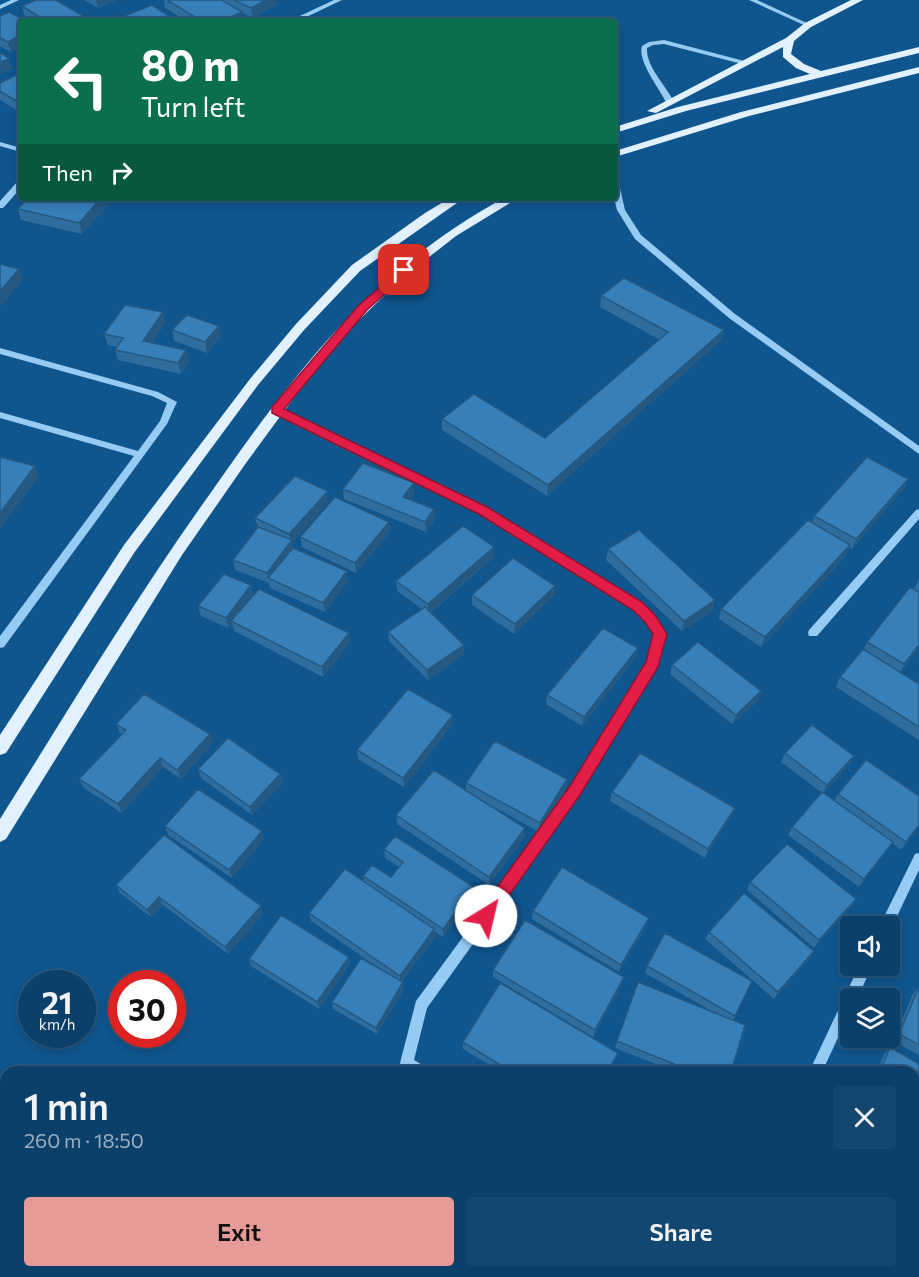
<!DOCTYPE html>
<html lang="en">
<head>
<meta charset="utf-8">
<style>
  :root { --surface:#0b406a; --page:#144770; --text:#f1f3f6; --muted:#9aafc1; --line:#2b597e; --accent:#e69b98 }
  body { margin:0; font-family:Commissioner,sans-serif; background:var(--page); color:var(--text); height:100vh; display:flex; flex-direction:column; font-size:22px; white-space:nowrap }
  * { box-sizing:border-box; margin:0 }
  p { font-size:20px; color:var(--muted) }
  .icon { flex:none; width:33px; height:33px; fill:none; stroke:currentColor; stroke-width:2; stroke-linecap:round; stroke-linejoin:round }
  .map { position:relative; flex:1; overflow:hidden }
  .side { position:absolute; left:0px; top:1066px; width:920px; height:212px; display:flex; flex-direction:column; background:var(--surface); border-radius:18px 18px 0 0; box-shadow:0 3px 9px #0003,0 0 0 2px var(--line) }
  .side>* { flex:none }
  .top-card { position:absolute; left:18px; top:18px; width:600px; height:183px; border-radius:6px; box-shadow:0 3px 9px #0003,0 0 0 2px var(--line); background:#0b6e4f; color:#fff; overflow:hidden }
  .tools { position:absolute; left:840px; top:916px; display:grid; gap:12px }
  .tools a { display:grid; place-items:center; width:60px; height:60px; border-radius:6px; background:var(--surface); box-shadow:0 3px 9px #0003,0 0 0 2px var(--line); font-size:30px }
  .speed { position:absolute; left:18px; top:970px; display:flex; gap:12px; font-size:30px; font-weight:700; text-align:center }
  .speed>* { display:grid; place-content:center; width:78px; height:78px; border-radius:50%; background:var(--surface); box-shadow:0 3px 9px #0003,0 0 0 2px var(--line); line-height:1 }
  .speed small { font-size:15px; font-weight:400 }
  .speed .limit { border:9px solid #d22; background:#fff; color:#111 }
  .pin { position:absolute; display:grid; place-items:center; width:51px; height:51px; color:#fff; margin:-26px; border-radius:12px; box-shadow:0 3px 9px #0006 }
  .me { position:absolute; width:66px; margin:-33px; rotate:36deg; stroke-linejoin:round; filter:drop-shadow(0 0 4px #0008) }
  .turn { display:flex; align-items:center; gap:21px; height:126px; padding:0 24px; font-size:27px }
  .turn .icon { width:78px; height:78px; stroke-width:2.5 }
  .turn b { display:block; font-size:42px; line-height:51px }
  .then { display:flex; align-items:center; height:57px; padding:0 24px; background:#0003; gap:12px; font-size:22px }
  .round { display:grid; place-items:center; flex:none; width:63px; height:63px; border-radius:6px; background:var(--page) }
  .overview { display:flex; align-items:center; justify-content:space-between; height:102px; padding:0 24px }
  h1 { font-size:36px; font-weight:600; line-height:45px }
  .button { display:flex; gap:12px; margin-top:auto; padding:12px 24px }
  .button a { flex:1; height:69px; border-radius:6px; background:var(--accent); color:#111; font-size:24px; font-weight:600; line-height:69px; text-align:center }
  .button a+a { background:var(--page); color:var(--text) }
  .map>svg:first-child { display:block }
</style>
</head>
<body>
<div class="map">
<svg width="919" height="1277" viewBox="0 0 919 1277">
  <rect width="100%" height="100%" fill="#0f558e"/>
  <g fill="none" stroke-linecap="round" stroke-linejoin="round">
    <path fill="#96cbf3" fill-rule="evenodd" d="M11 0H19L0 9V5Z
      M334 0H342L298 21H289Z
      M749 0H757L811 25 806 26Z
      M664 40 748 62 749 63 746 65 664 44 653 45 647 48C646 67 666 85 674 102L667 104C660 89 637 61 642 46L649 42Z
      M0 142 21 148V152L0 146Z
      M18 181H21V188L3 208H0V201Z
      M615 182 619 184 625 210 641 235 735 314 919 446V454L729 318 635 239 617 210 614 198Z
      M0 348 158 392 177 402 167 424 4 647 0 648V636L134 456 0 418V412L138 451 160 421 167 403 152 396 0 354Z
      M276 407 486 508 641 603 654 616 665 634 657 666 568 812 427 1008 414 1060 426 1067 427 1072C417 1072 405 1075 400 1063L416 1001 560 804 648 662 655 634 646 622 633 609 480 514 273 412 271 410Z
      M919 509V519L817 636H809L808 633 809 630 916 510Z
      M919 853V870L890 931V927H879L915 854Z
      M859 966H872L857 999H850V1012L822 1072H809Z
      M914 1248 919 1250V1264L914 1262Z
      M621 1272H636L634 1277H619Z"/>
    <path fill="#e2f1ff" fill-rule="evenodd" d="M851 0H863L811 27 794 41 791 54 804 64 821 71 919 47V53L686 111 615 133V127L678 107 810 74 796 68 783 57V47L656 113 647 111 786 38 805 23Z
      M919 67V73L749 116 615 157V151L741 112Z
      M450 198H464L360 271 304 330 258 385 134 553 6 753 0 755V735L124 545 250 379 296 324 352 265 425 213Z
      M504 198H518L456 236 401 279 345 334 304 384 246 463 182 555 6 839 0 842V819C69 709 136 597 212 491 295 372 373 269 504 198Z"/>
  </g>
  <path fill="#2f6d9e" d="M84 0H117L98 8Z
    M164 0H276L277 5 253 18 242 13 243 21H186L165 8Z
    M22 6 90 21H32L25 17Z
    M0 16 11 52 0 46Z
    M21 76V113L0 100V83Z
    M28 198H106L108 205 82 234 21 220 18 209Z
    M601 296 724 330 721 340 547 496 442 430V419L545 438 660 340 600 307Z
    M163 312 165 323 152 343 189 361 181 374 118 360 115 350 117 347 108 345 104 334Z
    M172 330 221 337 207 353 174 341Z
    M908 479 903 489 852 549 849 548 846 556 761 647 719 619 721 609 812 523 814 516Z
    M414 483V493L410 499 434 509 435 519 426 532 344 499 343 489Z
    M329 501 292 543 293 548 347 571 348 581 325 612 270 588 269 583 235 570 233 560 258 528 255 518Z
    M389 522 390 532 356 573 302 547 300 537Z
    M494 547V557L430 613 464 645V655L428 680 389 641 388 632 422 609 397 591 396 581Z
    M608 549 713 610 682 631 606 560Z
    M919 579V648L901 672 919 684V740L836 687 840 677 863 650 867 642 914 589Z
    M251 585 253 595 246 604 349 633 350 642 323 677 234 631 232 623 228 628 201 616 198 606Z
    M472 595 554 596 514 634 472 605Z
    M636 657 582 726 546 704 547 695Z
    M672 665 761 691 758 701 732 724 670 674Z
    M116 724 210 734 213 743 181 779 163 767 122 813 84 788 79 779 122 734 120 733Z
    M453 724 404 787 358 759 357 750Z
    M785 753 854 756 849 765 823 793 834 801 838 794 919 796V827L901 850 892 843 859 887 788 835 792 827 821 792 781 762Z
    M198 769 280 774 283 783 252 815 201 778Z
    M567 779 566 788 539 832 494 807 525 836 489 885 397 824 396 815 466 790V783Z
    M612 792 731 816 705 858 610 801Z
    M165 826 264 839 232 878 168 835Z
    M384 849 474 887V895L443 937 434 931 435 937 402 981 404 989 377 1034 333 1009 332 1002 377 967 311 921 309 913 364 882 363 876 391 877 399 867 385 858Z
    M750 882 856 899 851 907 814 948 747 890Z
    M116 885 263 914 228 954 163 905 151 917 120 893Z
    M533 911 646 926 619 972 532 919Z
    M709 932 814 951 809 959 774 999 705 939Z
    M349 957 350 964 319 1009 251 966 249 959Z
    M647 966 752 981 733 1020 731 1072H676L615 1048 638 982 715 1013 645 973Z
    M493 970 622 985 593 1037 493 977Z
    M919 987V1055L893 1041 913 994Z
    M463 1042 615 1059 608 1072H501L463 1049Z
    M890 1047 919 1064V1141L914 1138V1072H876L884 1054Z
    M914 1144 919 1147V1234L914 1231Z"/>
  <path fill="#265981" d="M96 0H117L98 8Z
    M266 0H276L277 5 253 18 251 8Z
    M242 12 243 21H222Z
    M21 35V47L11 52 8 42Z
    M9 59 12 69 0 74V62Z
    M101 198H106L108 205 82 234 79 223Z
    M19 269 23 280 0 306V291Z
    M163 312 165 323 146 352 143 341Z
    M219 326 221 337 207 353 205 342Z
    M724 330 721 340 547 496 548 485Z
    M186 350 189 361 181 374 178 363Z
    M35 466 39 476 0 530V513Z
    M908 479 903 489 852 549 856 539Z
    M414 483V493L404 507 403 497Z
    M328 491 329 501 292 543 293 550 268 578 269 583 267 573 291 541 289 534Z
    M434 509 435 519 426 532 425 522Z
    M389 522 390 532 356 573 355 563Z
    M850 545 846 556 761 647 765 637Z
    M494 547V557L428 614V604Z
    M347 571 348 581 325 612 323 603Z
    M251 585 253 595 232 622 231 621 232 623 228 628 226 618Z
    M555 586 554 596 514 634 515 624Z
    M715 600 713 610 682 631 684 621Z
    M349 633 350 642 323 677 322 667Z
    M464 645V655L428 680 427 670Z
    M919 645V648L899 674 904 664Z
    M638 648 636 657 582 726 584 717Z
    M761 691 758 701 732 724 736 715Z
    M453 715V724L404 787 403 778Z
    M210 734 213 743 181 779 177 770Z
    M854 756 849 765 823 794 827 785Z
    M160 758 163 767 122 813 118 804Z
    M280 774 283 783 252 815 250 807Z
    M567 779 566 788 539 832 540 823Z
    M735 808 731 816 705 858 708 849Z
    M919 825V827L901 850 906 842Z
    M525 828V836L489 885V877Z
    M262 831 264 839 232 878 229 870Z
    M893 842 887 850 859 887 864 879Z
    M474 887V895L443 937V929Z
    M159 897 163 905 151 917 147 910Z
    M856 899 851 907 814 948 819 940Z
    M261 906 263 914 228 954 225 947Z
    M649 918 646 926 619 972 621 965Z
    M434 929 435 937 400 983V976Z
    M814 951 809 959 774 999 778 992Z
    M349 957 350 964 319 1009 317 1002Z
    M624 977 622 985 593 1037 595 1030Z
    M403 982 404 989 377 1034 376 1028Z
    M618 1053 615 1059 608 1072H607Z"/>
  <path fill="#377fb8" stroke="#265981" stroke-width="1.5" d="M36 0H56L90 20 88 21H46L22 6Z
    M167 0H222L242 12 222 21H202Z
    M234 0H266L251 8Z
    M152 5 177 21H129L122 17Z
    M9 12 26 21H21V35L8 42 0 38V16Z
    M0 52 9 59 0 62Z
    M18 74 21 76V104L0 91V83Z
    M28 198H101L79 223 18 209Z
    M0 264 19 269 0 291Z
    M624 278 724 330 548 485 442 419 474 394 545 438 668 332 601 296Z
    M125 305 163 312 143 341 186 350 178 363 115 350 123 338 104 334Z
    M187 315 219 326 205 342 172 330Z
    M0 457 35 466 0 513Z
    M867 457 908 479 856 539 814 516Z
    M363 463 414 483 403 497 434 509 425 522 343 489Z
    M295 476 328 491 289 534 255 518Z
    M335 497 389 522 355 563 300 537Z
    M808 520 850 545 765 637 721 609Z
    M463 526 494 547 428 604 396 581Z
    M258 527 292 540 267 573 233 560Z
    M639 530 715 600 684 621 608 549Z
    M293 548 347 571 323 603 268 578Z
    M513 558 555 586 515 624 472 595Z
    M224 574 251 585 226 618 198 606Z
    M910 587 919 592V645L904 664 867 642Z
    M259 589 349 633 322 667 231 621Z
    M425 607 464 645 427 670 388 632Z
    M603 628 638 648 584 717 547 695Z
    M698 642 761 691 736 715 672 665Z
    M863 649 919 684V727L840 677Z
    M408 689 453 715 403 778 357 750Z
    M144 694 210 734 177 770 160 758 118 804 79 779 126 730 116 724Z
    M812 725 854 756 827 785 785 753Z
    M228 738 280 774 250 807 198 769Z
    M495 741 567 779 540 823 466 783Z
    M640 753 735 808 708 849 612 792Z
    M866 760 919 796V825L906 842 838 794Z
    M434 770 525 828 489 877 396 815Z
    M198 789 262 831 229 870 165 826Z
    M822 792 893 842 864 879 792 827Z
    M164 835 261 906 225 947 159 897 147 910 116 885Z
    M395 836 474 887 443 929 363 876 372 865 391 877 403 862 384 849Z
    M787 844 856 899 819 940 750 882Z
    M562 867 649 918 621 965 533 911Z
    M345 869 434 929 400 976 309 913Z
    M744 893 814 951 778 992 709 932Z
    M281 915 349 957 317 1002 249 959Z
    M525 920 624 977 595 1030 493 970Z
    M665 933 752 981 735 1016 647 966Z
    M361 958 403 982 376 1028 332 1002Z
    M638 982 745 1025 731 1072H694L617 1041Z
    M500 983 618 1053 607 1072H512L463 1042Z
    M919 987V1045L899 1034Z
    M890 1047 919 1064V1132L914 1129V1072H880Z
    M914 1144 919 1147V1225L914 1222Z"/>
  <path fill="#e11d48" stroke="#92132f" stroke-width="1.5" d="M404 267 410 270 408 273 367 310 284 409 487 507 642 602 655 615 667 634 658 667 580 795 491 921 486 923 480 921 478 916 480 911 570 786 646 662 653 634 645 622 633 610 479 514 272 413V407L359 305Z"/>
</svg>
<div class="tools">
<a><svg class="icon" aria-label="sound" viewBox="0 0 24 24"><path d="M4 9h4l5-4v14l-5-4H4zM17 9q2 3 0 6"/></svg></a>
<a><svg class="icon" aria-label="layers" viewBox="0 0 24 24"><path d="M12 4l9 5-9 5-9-5zM3 14l9 5 9-5"/></svg></a>
</div>
<div class="speed"><div>21<small>km/h</small></div><div class="limit">30</div></div>
<div class="pin" style="left:404px;top:270px;background:#d93025"><svg class="icon" aria-label="arrive" viewBox="0 0 24 24"><path d="M6 21V4h12l-3 4 3 4H6"/></svg></div>
<svg class="me" style="left:486px;top:916px" viewBox="-20 -20 40 40"><circle r="19" fill="#fff"/><path d="M0-13L10 11 0 6-10 11z" fill="#e11d48"/></svg>
<div class="top-card">
<div class="turn"><svg class="icon" aria-label="left" viewBox="0 0 24 24"><path d="M17 20v-9H6M10 6l-5 5 5 5"/></svg><div><b>80 m</b>Turn left</div></div>
<div class="then">Then<svg class="icon" aria-label="right" viewBox="0 0 24 24"><path d="M7 20v-9h11M14 6l5 5-5 5"/></svg></div>
</div>
<section class="side">
<div class="overview"><div><h1>1 min</h1><p>260 m · 18:50</p></div><a class="round"><svg class="icon" aria-label="close" viewBox="0 0 24 24"><path d="M6 6l12 12M18 6L6 18"/></svg></a></div>
<div class="button"><a>Exit</a><a>Share</a></div>
</section>
</div>
</body>
</html>
